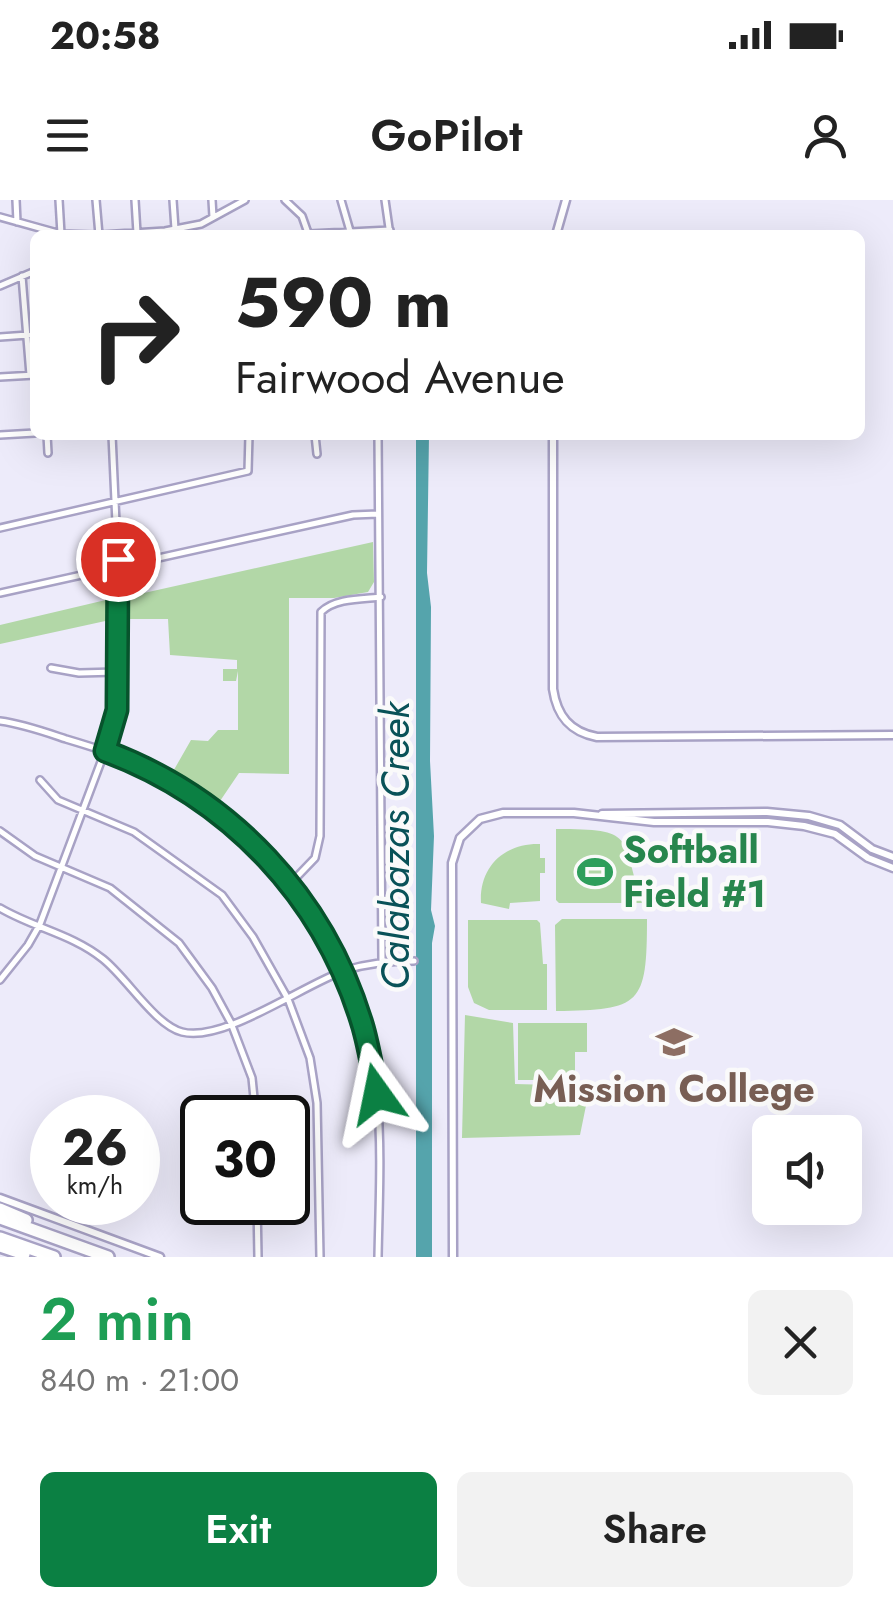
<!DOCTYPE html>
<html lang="en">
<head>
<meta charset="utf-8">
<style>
  :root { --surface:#fff; --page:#f2f2f2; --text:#222; --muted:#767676; --accent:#0b8043 }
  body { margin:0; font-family:Jost,sans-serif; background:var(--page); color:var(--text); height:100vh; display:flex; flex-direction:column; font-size:38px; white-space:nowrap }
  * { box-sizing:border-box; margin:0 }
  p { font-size:32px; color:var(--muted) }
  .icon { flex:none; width:55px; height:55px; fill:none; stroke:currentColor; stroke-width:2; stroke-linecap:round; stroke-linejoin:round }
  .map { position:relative; height:1057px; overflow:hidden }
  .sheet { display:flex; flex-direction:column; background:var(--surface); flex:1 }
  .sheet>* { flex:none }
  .guide { position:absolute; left:30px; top:30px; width:835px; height:210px; border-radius:15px; box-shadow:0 10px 40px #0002; background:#fff; color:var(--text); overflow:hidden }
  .controls { position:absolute; left:752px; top:915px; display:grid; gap:20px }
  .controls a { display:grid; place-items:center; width:110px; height:110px; border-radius:15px; background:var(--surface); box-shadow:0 10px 40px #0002; font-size:50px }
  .speed { position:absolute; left:30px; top:895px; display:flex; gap:20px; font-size:50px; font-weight:700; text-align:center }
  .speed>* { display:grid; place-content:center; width:130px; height:130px; border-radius:50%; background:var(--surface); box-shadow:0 10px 40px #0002; line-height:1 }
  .speed small { font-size:25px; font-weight:400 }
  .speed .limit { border:5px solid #111; border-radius:15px; background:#fff; color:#111 }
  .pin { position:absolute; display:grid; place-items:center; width:85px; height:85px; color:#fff; margin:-42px; border:5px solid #fff; border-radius:50%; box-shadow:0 2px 10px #0007 }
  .me { position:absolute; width:110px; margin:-55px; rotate:348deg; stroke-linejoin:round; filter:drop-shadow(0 0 8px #0008) }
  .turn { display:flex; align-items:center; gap:35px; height:210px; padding:0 40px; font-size:45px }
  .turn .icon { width:130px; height:130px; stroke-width:2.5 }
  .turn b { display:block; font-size:70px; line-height:85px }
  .round { display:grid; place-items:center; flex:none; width:105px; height:105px; border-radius:15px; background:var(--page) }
  .head { display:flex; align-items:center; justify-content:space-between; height:170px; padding:0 40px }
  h1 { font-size:60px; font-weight:600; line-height:75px; color:#1e9e55 }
  .primary-button { display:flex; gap:20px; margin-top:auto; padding:20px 40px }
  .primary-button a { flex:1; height:115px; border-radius:15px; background:var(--accent); color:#fff; font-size:40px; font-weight:600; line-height:115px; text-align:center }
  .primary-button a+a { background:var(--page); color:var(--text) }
  .status { display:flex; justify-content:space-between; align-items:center; height:70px; padding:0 50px; background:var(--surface); direction:ltr }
  .status svg { height:28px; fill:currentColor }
  header { display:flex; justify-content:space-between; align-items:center; height:130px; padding:0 40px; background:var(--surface); font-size:45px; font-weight:600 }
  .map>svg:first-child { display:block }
</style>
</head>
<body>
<div class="status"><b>20:58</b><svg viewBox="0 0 49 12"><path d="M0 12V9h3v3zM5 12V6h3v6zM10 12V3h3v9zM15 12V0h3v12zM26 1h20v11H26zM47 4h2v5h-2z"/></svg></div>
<header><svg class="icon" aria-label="menu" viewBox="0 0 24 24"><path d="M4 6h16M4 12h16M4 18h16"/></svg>GoPilot<svg class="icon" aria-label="person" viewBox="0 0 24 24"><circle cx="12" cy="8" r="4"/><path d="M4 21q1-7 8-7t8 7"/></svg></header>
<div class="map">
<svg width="893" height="1057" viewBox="0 0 893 1057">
  <rect width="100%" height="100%" fill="#edebfa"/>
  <path fill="#b2d7a7" d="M373 342 374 382 368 392 334 398H289V574L239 573 218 604 171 575 191 540 208 541 218 530H238V471L236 481H223V469H237V460L170 455 168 419H125L126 397Z
    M110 399V420L0 444V425Z
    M556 629C637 629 620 635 642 703H559L556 700Z
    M540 644V658H545V673H540V701L510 703 509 709 481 703C479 667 504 643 540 644Z
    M562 719H647C647 805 641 810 556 811L555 725Z
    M468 720H537L540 723 543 764H547V810H489L474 803 468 787Z
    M465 815 513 823 515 884 590 886 580 935 462 938Z
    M518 823H587V852H575V880H518Z"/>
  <path fill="#55a4ac" d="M416 235H429L427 373 431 407 430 561 434 636 431 710 435 726 432 743V1057H416Z"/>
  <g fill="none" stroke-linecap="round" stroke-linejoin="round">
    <defs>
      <path id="minor" d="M16 0 17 22
        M59 0 61 34
        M96 0 99 35
        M135 0 137 33
        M173 0 175 29
        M212 0 213 17
        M285 0 302 16 308 33
        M341 0 350 31
        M385 0 390 35
        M0 17 61 34 95 35
        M309 34 390 30
        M101 35 165 31 201 24 245 0
        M22 76 30 175
        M0 86 35 71
        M0 137 28 135
        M0 177 35 175
        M0 235 35 233
        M47 235 48 253
        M315 235 317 254
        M378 235 382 761
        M0 328 248 271 249 235
        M0 393 353 315 378 314
        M51 468 79 473 117 472
        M0 521C23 524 45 532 66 539 93 547 120 555 146 567 270 621 365 763 377 896 382 949 379 1004 378 1057
        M40 580 58 600 134 632 222 695 253 737 288 799 310 858 317 903 320 1057
        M0 631 35 656 110 688 179 743 212 788 231 823 252 878 256 918
        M291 683 315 658 320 636 321 412C335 398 362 399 381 397
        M0 708C34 728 72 734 103 759 127 778 155 825 182 832 224 843 304 784 346 770 369 763 390 761 414 761
        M0 780 28 745 40 724 105 551 117 510 118 367 112 235
        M257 1002 258 1057"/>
      <path id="tertiary" d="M556 35 566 0
        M553 235V489C557 516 570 532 597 537L893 535
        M602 614 767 612 809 616 840 625 872 649 893 657
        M0 998 160 1057
        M453 1057 452 663 460 638 480 619 503 613H574L654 622H768L804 626 835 634 868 658 893 668"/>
      <path id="motorway" d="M0 1009 26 1020
        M0 1018 108 1057
        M0 1038 54 1057
        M0 1046 24 1054"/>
    </defs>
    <use href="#minor" stroke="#a8a2c5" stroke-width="10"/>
    <use href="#tertiary" stroke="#a8a2c5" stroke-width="11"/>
    <use href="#motorway" stroke="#a8a2c5" stroke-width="16"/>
    <use href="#minor" stroke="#fff" stroke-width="5"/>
    <use href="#tertiary" stroke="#fff" stroke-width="6"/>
    <use href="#motorway" stroke="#fff" stroke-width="11"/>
  </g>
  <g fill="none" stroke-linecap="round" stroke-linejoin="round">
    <defs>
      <path id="route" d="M118 359 117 510 105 551C231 598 325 698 363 827 369 848 373 872 377 894"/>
    </defs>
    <use href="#route" stroke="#07532c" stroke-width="25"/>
    <use href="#route" stroke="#0b8043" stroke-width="18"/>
  </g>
  <defs>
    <symbol id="stadium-bare" viewBox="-9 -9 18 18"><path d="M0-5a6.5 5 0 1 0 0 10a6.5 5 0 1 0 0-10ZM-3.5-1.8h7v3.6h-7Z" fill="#2e9e5b" stroke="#fafafa" stroke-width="2.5" paint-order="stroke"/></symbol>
    <symbol id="university-bare" viewBox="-9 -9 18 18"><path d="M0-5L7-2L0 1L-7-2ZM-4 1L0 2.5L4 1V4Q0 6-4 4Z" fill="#8d6e63" stroke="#fafafa" stroke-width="2.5" paint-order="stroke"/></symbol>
  </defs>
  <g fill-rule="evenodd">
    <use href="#stadium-bare" x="570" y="647" width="50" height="50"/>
    <use href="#university-bare" x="649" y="817" width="50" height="50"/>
  </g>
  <g text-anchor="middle" stroke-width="9" stroke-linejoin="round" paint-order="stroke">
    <g font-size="38" font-weight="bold" fill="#27864d" stroke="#fafafa" text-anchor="start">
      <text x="623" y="663">Softball<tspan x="623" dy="44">Field #1</tspan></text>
    </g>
    <g font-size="38" font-weight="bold" fill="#785e54" stroke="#fafafa">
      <text x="674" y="902">Mission College</text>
    </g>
    <g font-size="40" font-style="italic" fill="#095258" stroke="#fafafa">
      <text transform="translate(395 646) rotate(-90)" y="14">Calabazas Creek</text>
    </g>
  </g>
</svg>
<div class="controls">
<a><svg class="icon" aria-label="sound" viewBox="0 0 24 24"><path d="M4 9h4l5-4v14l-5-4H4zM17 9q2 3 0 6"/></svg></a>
</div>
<div class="speed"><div>26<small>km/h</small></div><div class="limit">30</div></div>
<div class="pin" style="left:118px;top:359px;background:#d93025"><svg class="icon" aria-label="arrive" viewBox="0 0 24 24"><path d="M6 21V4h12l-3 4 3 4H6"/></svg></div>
<svg class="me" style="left:377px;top:894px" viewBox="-20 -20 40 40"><path d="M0-17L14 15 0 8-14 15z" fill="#0b8043" stroke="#fff" stroke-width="4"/></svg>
<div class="guide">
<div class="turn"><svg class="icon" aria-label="right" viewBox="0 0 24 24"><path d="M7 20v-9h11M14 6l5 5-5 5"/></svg><div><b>590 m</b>Fairwood Avenue</div></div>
</div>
</div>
<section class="sheet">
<div class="head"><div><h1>2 min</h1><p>840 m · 21:00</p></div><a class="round"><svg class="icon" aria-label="close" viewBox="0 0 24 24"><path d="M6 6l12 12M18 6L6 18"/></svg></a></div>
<div class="primary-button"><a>Exit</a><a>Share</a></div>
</section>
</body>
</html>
